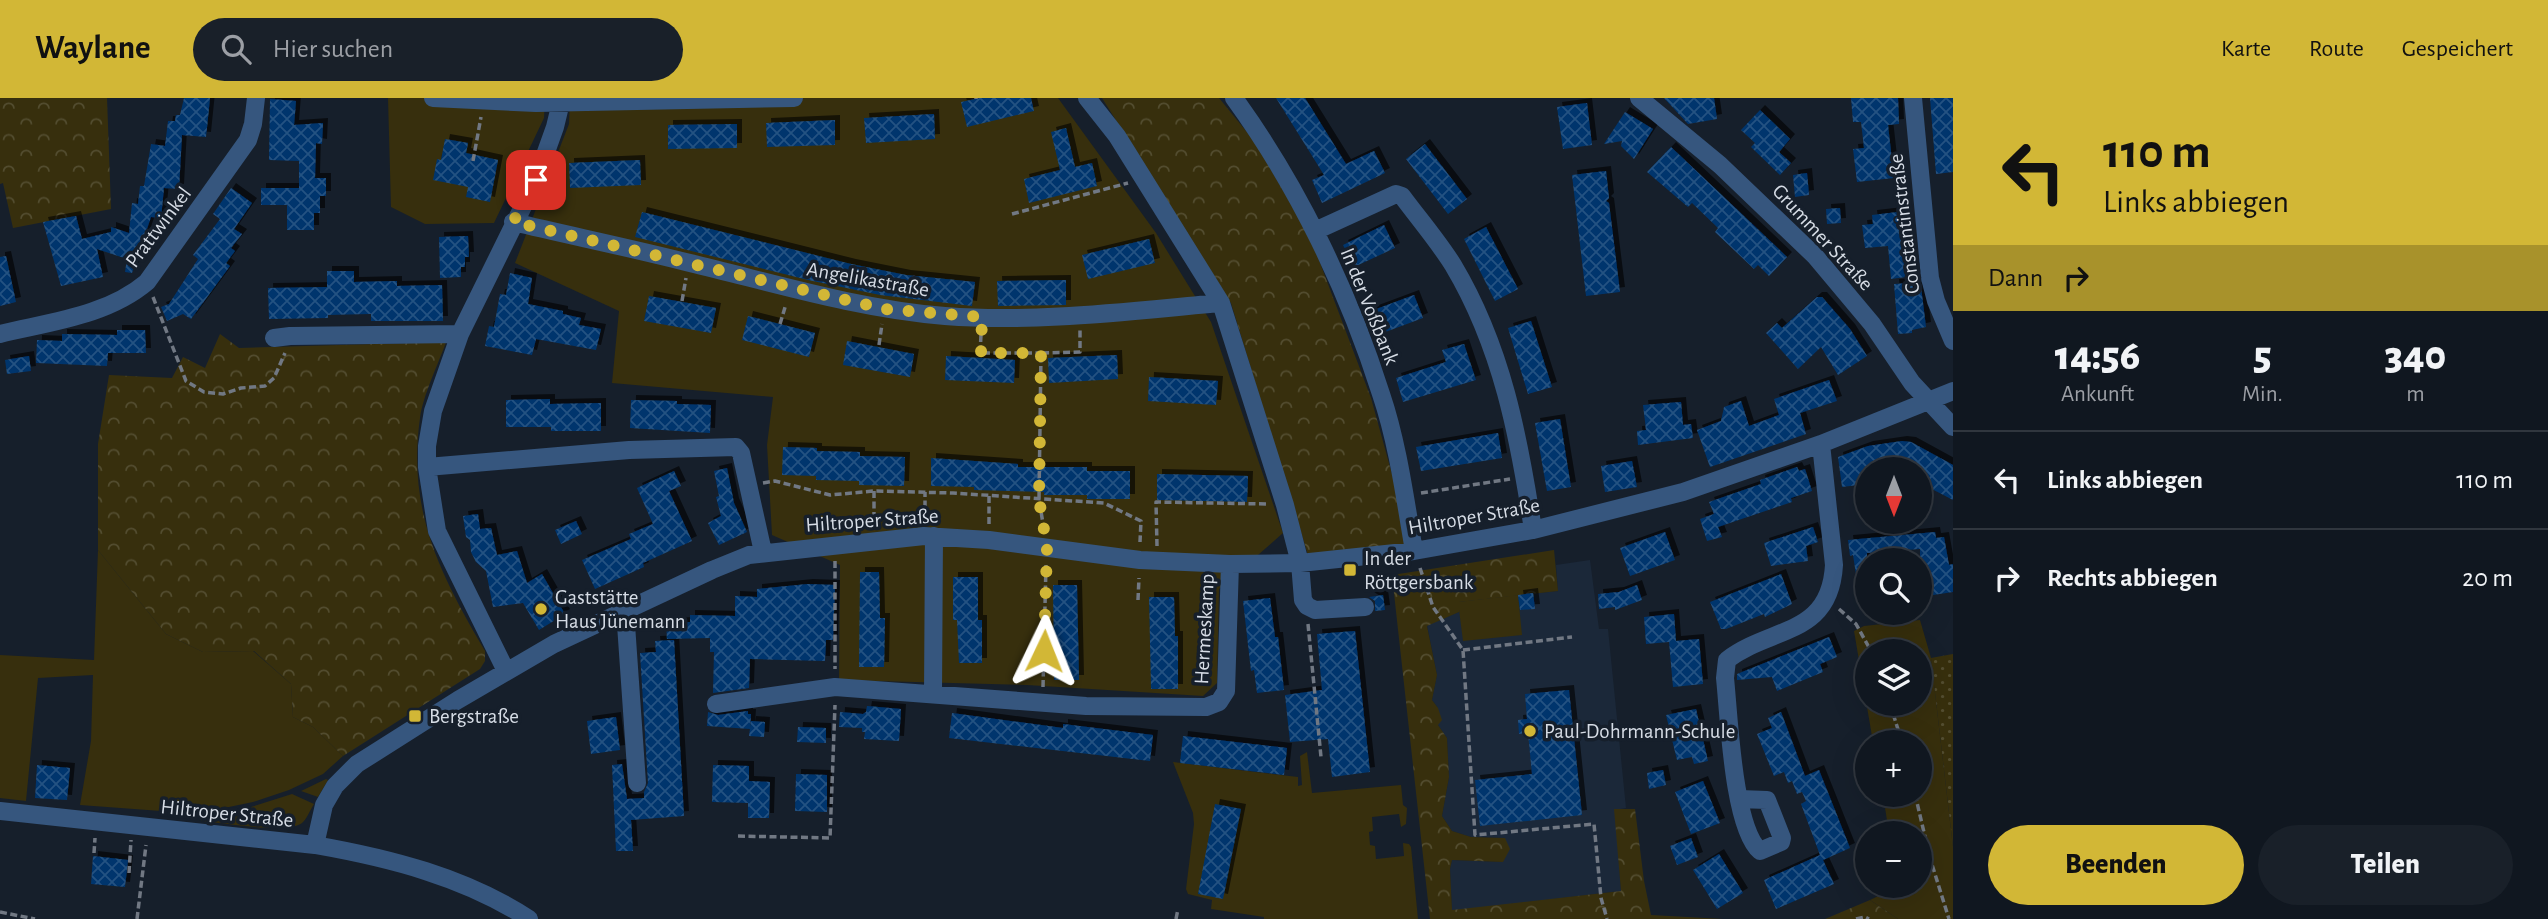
<!DOCTYPE html>
<html lang="de">
<head>
<meta charset="utf-8">
<style>
  :root { --surface:#101720; --page:#192029; --text:#f1f3f6; --muted:#9c9fa5; --line:#30363e; --accent:#d2b736 }
  body { margin:0; font-family:"Alegreya Sans",sans-serif; background:var(--page); color:var(--text); height:100vh; display:flex; flex-direction:column; font-size:26px; white-space:nowrap }
  * { box-sizing:border-box; margin:0 }
  p { font-size:23px; color:var(--muted) }
  .icon { flex:none; width:38px; height:38px; fill:none; stroke:currentColor; stroke-width:2; stroke-linecap:round; stroke-linejoin:round }
  .map { position:relative; flex:1; overflow:hidden }
  .details { display:flex; flex-direction:column; background:var(--surface); width:595px }
  .details>* { flex:none }
  .banner { background:#d2b736; color:#111; overflow:hidden }
  .needle { width:46px; rotate:180deg }
  .fabs { position:absolute; left:1855px; top:359px; display:grid; gap:14px }
  .fabs a { display:grid; place-items:center; width:77px; height:77px; border-radius:50%; background:var(--surface); box-shadow:0 7px 28px #0002,0 0 0 2px var(--line); font-size:35px }
  .pin { position:absolute; display:grid; place-items:center; width:60px; height:60px; color:#fff; margin:-30px; border-radius:14px; box-shadow:0 4px 10px #0006 }
  .me { position:absolute; width:77px; margin:-38px; rotate:2deg; stroke-linejoin:round; filter:drop-shadow(0 0 5px #0008) }
  .turn { display:flex; align-items:center; gap:24px; height:147px; padding:0 35px; font-size:32px }
  .turn .icon { width:91px; height:91px; stroke-width:2.5 }
  .turn b { display:block; font-size:49px; line-height:60px }
  .then { display:flex; align-items:center; height:66px; padding:0 35px; background:#0003; gap:14px; font-size:26px }
  .eta { display:flex; justify-content:space-evenly; align-items:center; height:119px; text-align:center }
  .eta b { font-size:42px; font-weight:800; line-height:49px }
  .primary-button { display:flex; gap:14px; margin-top:auto; padding:14px 35px }
  .primary-button a { flex:1; height:80px; border-radius:42px; background:var(--accent); color:#111; font-size:28px; font-weight:800; line-height:80px; text-align:center }
  .primary-button a+a { background:var(--page); color:var(--text) }
  ul { padding:0; list-style:none }
  li { display:flex; align-items:center; gap:21px; height:98px; padding:0 35px; border-top:2px solid var(--line) }
  li div { flex:1 }
  li b { display:block; font-size:26px }
  li em { font-style:normal }
  header { display:flex; align-items:center; gap:42px; box-sizing:border-box; height:98px; padding:0 35px; background:var(--accent); color:#111 }
  header strong { font-size:33px }
  nav { display:flex; gap:38px; margin-inline-start:auto; font-size:24px }
  .search { width:490px; height:63px; background:var(--page); display:flex; align-items:center; gap:18px; box-sizing:border-box; padding:0 24px; border-radius:38px; color:var(--muted); font-size:26px }
  main { display:flex; flex:1; min-height:0 }
  .map>svg:first-child { display:block }
</style>
</head>
<body>
<header>
<strong>Waylane</strong>
<div class="search"><svg class="icon" aria-label="search" viewBox="0 0 24 24"><circle cx="10" cy="10" r="6"/><path d="M15 15l6 6"/></svg>Hier suchen</div>
<nav><a>Karte</a><a>Route</a><a>Gespeichert</a></nav>
</header>
<main>
<div class="map">
<svg width="1953" height="821" viewBox="0 0 1953 821">
  <defs>
    <pattern id="forest-crowns" width="20" height="18" patternUnits="userSpaceOnUse" patternTransform="scale(1.75)"><rect width="20" height="18" fill="#372f0d"/><path d="M2 6a3 3 0 1 1 6 0M12 15a3 3 0 1 1 6 0" fill="none" stroke="#534d30"/></pattern>
    <pattern id="garden-dots" width="8" height="8" patternUnits="userSpaceOnUse" patternTransform="scale(1.75)"><rect width="8" height="8" fill="#372f0d"/><path d="M2 2h.1M6 6h.1" fill="none" stroke="#534d30" stroke-width="1.8" stroke-linecap="round"/></pattern>
    <pattern id="building-cross-hatch" width="8" height="8" patternUnits="userSpaceOnUse" patternTransform="scale(1.75)"><rect width="8" height="8" fill="#00356d"/><path d="M0 0l8 8M0 8l8-8" fill="none" stroke="#245282"/></pattern>
    <filter id="shadow"><feDropShadow dx="5" dy="-5" stdDeviation="0" flood-color="#0009"/></filter>
  </defs>
  <rect width="100%" height="100%" fill="#161f2b"/>
  <path fill="#1b2839" d="M1590 462 1599 531H1608L1626 710 1615 712 1621 793 1452 813 1450 771 1452 762 1503 764 1505 740 1471 739 1452 733 1442 718 1449 679 1447 640 1438 627V610L1432 602 1437 577 1427 527 1459 514 1458 504 1558 493 1556 467Z"/>
  <path fill="#372f0d" fill-rule="evenodd" d="M388 0H545L544 20 494 125 425 126 391 109Z
    M570 0H1058L1156 135 1211 224 1283 435 1219 491 1217 585 1203 598 1027 587 839 582 840 467 772 437 767 347 773 299 612 285 619 213 515 165 569 26Z
    M98 452 166 536 203 554 253 553 291 586 293 619 313 629 343 658 323 676 289 692 253 704 224 710 188 715 80 707 91 643 93 577 38 580 26 703 0 700V557L94 562Z
    M1518 497 1522 537 1463 543 1458 504Z
    M1920 522 1931 560 1953 749V821H1898L1870 802 1899 788H1920V735H1889L1883 697 1920 696V644H1873L1854 533 1864 528ZM1867 553H1920V606H1867Z
    M1307 654 1312 695 1401 687 1403 707 1407 710 1406 726 1401 729 1399 716 1372 719 1373 733 1369 734 1370 747 1375 748 1376 761 1404 758 1403 745 1409 746 1411 749 1418 821H1264V819L1211 811 1212 802 1188 796 1186 791 1194 726 1193 715 1173 664 1298 679V688L1302 687 1300 658Z
    M326 681 328 682 318 699 301 693Z
    M292 696 314 706C310 712 307 721 302 725 287 737 221 724 201 723V720L248 710Z"/>
  <path fill="url(#forest-crowns)" d="M0 0H107L111 111 13 130 3 85 0 86Z
    M1102 0H1219L1255 44 1311 141 1371 300 1411 445 1308 457 1231 205Z
    M220 236 239 250 446 244C438 267 423 297 420 320 407 413 440 476 485 553V563L480 571 343 658 313 629 293 619 291 586 254 553 203 554 166 536 98 452V346L109 277 172 280 183 259 205 270Z
    M1554 452 1558 493 1459 504V514L1427 528 1437 577 1432 602 1438 610 1442 622 1438 627 1447 640 1449 679 1442 718 1452 733 1471 739 1505 740 1510 751 1503 764 1452 762 1450 771 1452 812 1621 793 1614 711H1635L1644 783 1651 817 1723 821H1430L1392 477Z
    M1870 802 1898 821H1825Z"/>
  <path fill="url(#garden-dots)" d="M1953 556V749L1931 560Z"/>
  <path fill="url(#building-cross-hatch)" filter="url(#shadow)" d="M184 0H210L206 39 182 37 179 91 164 90 161 120 151 119 132 175 125 174 127 161 97 151 103 179 61 188 43 124 76 118 82 141 111 134V129L129 135 132 105 138 106 140 88H144L151 46 165 48 168 23H175L176 17H180Z
    M980 0H1031L1034 13 967 29 961 4Z
    M1276 0H1305L1346 66 1374 53 1385 75 1322 105 1312 82 1324 77Z
    M1664 0H1714L1717 21 1688 26Z
    M1851 0H1898L1899 26 1888 27 1894 80 1857 84 1853 51 1864 50 1861 24H1853Z
    M1930 0H1953V74L1936 76Z
    M270 1 296 3 294 27 323 25 322 46 316 45 315 80H326V98H320V115H314V132H287V107H261V90H299V63L269 62Z
    M1587 5 1592 47 1563 51 1557 9Z
    M1760 12 1790 41 1779 54 1791 65 1780 77 1751 49 1755 45 1741 32Z
    M1625 14 1653 31 1634 61 1621 48 1622 43 1604 46Z
    M934 16 935 41 866 45 864 20Z
    M835 22V47L767 49 766 25Z
    M737 26V50L668 51V27Z
    M1066 30 1075 69 1092 65 1097 88 1029 105 1024 81 1060 72 1051 34Z
    M445 41 468 45 466 55 498 62 490 104 466 99 468 89 433 82 437 61 441 62Z
    M1425 46 1467 101 1448 116 1406 61Z
    M1671 49 1787 159 1769 178 1758 167 1754 171 1715 134 1718 130 1692 105 1688 109 1647 74Z
    M640 62 641 87 570 90 569 65Z
    M1606 73 1609 100 1606 103 1609 105 1620 194 1586 198 1572 77Z
    M1807 75 1809 97 1795 99 1793 77Z
    M231 90 252 105 234 131 242 136 231 150 235 153 226 165 230 168 191 221 183 216 167 223 161 209 169 206 198 161 193 157 220 121 213 116Z
    M1840 110 1841 125 1827 126 1826 111Z
    M642 114 851 166 906 177 975 184 972 208 880 197 808 182 635 139Z
    M1898 114 1906 179 1891 181 1888 148 1865 150 1862 127 1873 126 1872 117Z
    M1384 127 1395 150 1354 169 1343 147Z
    M1486 129 1518 191 1495 203 1464 141Z
    M468 138 469 159H465V169H461V179L440 180 439 139Z
    M1149 141 1155 165 1088 181 1082 157Z
    M6 158 16 204 0 208V159Z
    M327 173H354V184L397 183V188L442 187 443 223H371V216L328 217V220L269 221 268 190 327 189Z
    M510 175 532 180 528 206 563 213V216L581 220 579 227 601 231 596 252 536 241 532 257 485 248 489 228 494 229 500 196 506 197Z
    M1066 182V207L998 208 997 183Z
    M1912 185 1913 190 1921 189 1926 229 1912 232V235L1898 236 1894 186Z
    M1414 197 1423 220 1380 236 1371 213Z
    M649 198 716 210 711 235 644 223Z
    M1817 199H1822L1850 231 1867 258 1838 277 1821 249 1798 271 1766 235 1777 225 1782 230Z
    M748 218 815 235 809 259 742 242Z
    M1531 223 1552 289 1528 296 1508 230Z
    M117 232H145L146 255H108L107 268 36 265 37 242 62 243V236L117 237Z
    M847 243 914 256 910 279 843 267Z
    M1464 246 1476 282 1403 304 1396 280 1446 264 1442 252Z
    M1117 257 1118 281 1049 285 1048 260Z
    M29 258 31 273 7 276 5 262Z
    M946 258 1015 262 1014 285 945 282Z
    M1149 279 1218 283 1216 307 1148 303Z
    M1829 282 1837 303 1800 315 1806 336 1710 369 1697 332 1721 323 1724 309 1741 303 1749 328 1779 317 1774 301Z
    M550 301V306L601 305V333H551V329H506V302Z
    M631 302 677 303V306L711 307 710 335 630 330Z
    M1681 304 1683 327 1691 326 1693 340 1638 347 1637 333 1646 332 1643 307Z
    M1560 321 1571 389 1547 393 1535 325Z
    M1498 335 1502 360 1421 373 1416 349Z
    M1902 343 1911 344 1953 367V402L1928 389 1929 383 1920 378V371H1867V386L1842 389 1838 359 1868 348Z
    M783 349 817 350V353L860 354V358L905 359 904 388 859 387V383L816 382V378L782 377Z
    M931 360 1018 366V369H1087V373H1130V401H1087V397H1044V394L974 392V389L931 388Z
    M1632 363 1637 389 1605 394 1601 368Z
    M1797 369 1799 373 1805 371 1812 393 1791 400 1792 404 1718 429 1722 439 1707 443 1700 421 1714 416 1709 404 1761 386 1760 382Z
    M727 370 734 405 747 434 719 447 708 425 721 418 716 399 719 398 714 373Z
    M674 373 681 388 669 393 692 443 643 465 644 469 595 491 582 462 631 441 629 436 653 426 637 390Z
    M1157 376 1248 378 1247 404 1157 402Z
    M478 416 480 431 491 430 497 457 517 453 527 485 542 476 565 516 539 532 523 505 493 509 486 473 476 464 471 454 470 442 466 439 463 418Z
    M576 423 582 436 561 446 555 432Z
    M1813 429 1818 444 1806 448 1808 463 1771 468 1764 445Z
    M1665 434 1675 462 1630 478 1620 450Z
    M1935 434 1936 440 1944 439 1949 467 1953 466V494L1920 499V451L1867 455V496H1859L1853 457 1850 458 1848 442Z
    M860 474H879L880 520H885L884 569H859Z
    M1781 476 1792 506 1765 519 1764 516 1726 531H1721L1710 504Z
    M953 479H978V522H982V565H959L957 522H953Z
    M808 486 835 487 833 542H826L825 563 750 561 749 590 713 595 714 554H710V540L667 541 666 525 690 524V517L735 518V498L757 499V491Z
    M1053 487H1077L1079 582H1054Z
    M1637 487 1642 502 1615 512V509L1599 511 1598 496 1619 494Z
    M1533 495 1535 511 1520 512 1518 497Z
    M1383 497 1385 512 1375 513V503L1369 499Z
    M1149 499H1174L1175 538H1178V591H1151Z
    M1270 500 1275 539H1278L1284 592 1257 595 1254 572 1251 573 1243 503Z
    M1674 516 1676 543 1699 541 1703 586 1673 589 1669 544 1646 546 1644 519Z
    M1355 533 1370 674 1332 679 1328 641 1290 644 1285 597 1322 592 1317 536Z
    M1829 539 1837 559 1820 566 1823 574 1777 593 1772 579 1737 582V576Z
    M674 542 684 718 631 722 633 753H616L612 667 622 666 627 701 644 700V694L648 685 640 555 656 554 655 543Z
    M1569 592 1582 717 1480 728 1475 682 1532 676 1528 635 1519 636 1518 622 1527 621 1525 596Z
    M867 608 901 611 899 643 864 641 865 634H862V630L839 629 840 614 863 616 866 614Z
    M1696 611 1708 663 1694 666 1692 659 1677 662 1666 617Z
    M748 613V616H751L750 631 707 628 708 614 718 617Z
    M1781 614 1805 678 1819 672 1850 750 1823 762 1834 786 1776 811 1764 782 1820 757 1801 706 1806 703 1802 694 1797 696 1792 683 1788 685 1784 674 1774 678 1757 636 1772 630 1768 620Z
    M952 615 1063 630V626L1153 637 1150 663 949 640Z
    M616 619 620 652 591 656 587 623Z
    M751 623 765 624 764 639 749 638Z
    M798 629 826 630V645L797 644Z
    M1183 638 1287 650 1284 677 1180 665Z
    M37 667 70 670 67 702 35 700Z
    M713 667 749 668V683L770 684 769 720H748V705L712 704Z
    M1663 672 1666 687 1649 691 1647 675Z
    M796 676 827 677V714L795 713Z
    M1703 683 1720 725 1691 736 1675 694Z
    M1215 706 1241 711 1223 801 1198 796Z
    M1691 740 1698 759 1677 767 1670 748Z
    M1719 756 1743 795 1717 811 1693 772Z
    M93 758 128 762 125 789 91 786Z"/>
  <g fill="none" stroke-linecap="round" stroke-linejoin="round">
    <path stroke="#717883" stroke-width="3.5" stroke-dasharray="7 3.5" stroke-linecap="butt" d="M976 0V1
      M473 63 481 19
      M1012 116 1128 85
      M153 199 186 283 204 294 223 296 241 290 265 288 274 280 285 255
      M682 203 686 180
      M780 226 786 206
      M981 237 980 255H1041
      M879 247 882 226
      M763 385 775 383 830 397 874 393 953 395 1104 405 1141 423 1140 444
      M874 393V426
      M1421 395 1510 381
      M989 398V427
      M925 420V394
      M1044 432 1039 401 1041 255 1080 254V232
      M1157 448 1156 404 1269 406
      M835 463V571
      M1420 470 1433 509 1463 552 1475 737 1594 726 1601 800 1607 821
      M1138 502 1139 480
      M1839 511 1856 526 1871 553
      M1308 526 1321 659
      M1463 552 1572 539
      M1043 589 1046 467
      M1890 606 1902 644
      M1915 696 1930 760 1949 821
      M738 738 830 740 835 607
      M94 755 95 740
      M129 775 131 742
      M0 814 35 821
      M137 821 146 747
      M1176 821 1178 811
      M1856 821 1865 819 1869 821"/>
    <path stroke="#36567e" stroke-width="18" d="M433 0 536 5 794 0
      M1087 0 1117 38 1221 205 1285 407 1300 465 1303 502 1307 508 1315 512 1365 509
      M1234 0C1298 88 1348 192 1381 296 1398 346 1405 401 1414 453
      M1639 0 1720 67 1815 158 1872 226 1912 285 1953 329
      M1913 0 1930 180 1936 203 1953 243
      M513 124C572 138 631 150 690 165 774 185 858 211 945 218 1037 225 1129 213 1221 205
      M1315 133 1396 96 1402 98C1419 121 1438 143 1453 167 1502 249 1519 339 1533 432
      M0 236C49 224 107 218 147 184L248 42 253 26 256 0
      M274 240 290 238 460 236
      M427 369 629 352 736 349 741 355 763 454
      M625 512 637 685
      M506 573 437 433 427 369V348L433 313 460 236 536 82 555 29 562 0
      M933 596 934 438
      M716 606 835 589 1086 608 1206 609 1219 604 1226 593 1230 466
      M1739 701 1767 702 1782 740 1781 744 1760 753C1733 730 1729 617 1725 580L1727 562C1771 528 1830 539 1834 467L1821 346
      M0 713 315 747C389 760 465 779 529 821
      M315 747 324 707 335 688 357 666 458 602 554 546 712 472 749 457 924 438 989 442 1140 462 1230 466 1300 465 1414 453 1533 432 1683 394 1821 346 1953 293"/>
  </g>
  <g fill="none" stroke-linecap="round" stroke-linejoin="round">
    <path stroke="#d2b736" stroke-width="12" stroke-dasharray="0 21.6" d="M536 82 513 124 885 211 982 219 981 255H1041L1039 401 1047 450 1044 553"/>
  </g>
  <g fill="#d2b736" stroke="#161f2b" stroke-width="2.5">
    <rect x="1343" y="465" width="14" height="14" rx="3.5"/>
    <circle cx="541" cy="511" r="7"/>
    <rect x="408" y="611" width="14" height="14" rx="3.5"/>
    <circle cx="1530" cy="633" r="7"/>
  </g>
  <g text-anchor="middle" stroke-width="7" stroke-linejoin="round" paint-order="stroke">
    <g font-size="21" fill="#d6dce5" stroke="#161f2b">
      <text transform="translate(1904 126) rotate(-97)" y="7">Constantinstraße</text>
      <text transform="translate(158 129) rotate(-53)" y="7">Prattwinkel</text>
      <text transform="translate(1823 139) rotate(47)" y="7">Grummer Straße</text>
      <text transform="translate(868 181) rotate(10)" y="7">Angelikastraße</text>
      <text transform="translate(1370 208) rotate(68)" y="7">In der Voßbank</text>
      <text transform="translate(1474 418) rotate(-10)" y="7">Hiltroper Straße</text>
      <text transform="translate(872 422) rotate(-4)" y="7">Hiltroper Straße</text>
      <text transform="translate(1204 531) rotate(-87)" y="7">Hermeskamp</text>
      <text transform="translate(227 715) rotate(6)" y="7">Hiltroper Straße</text>
    </g>
    <g font-size="21" fill="#d6dce5" stroke="#161f2b" text-anchor="start">
      <text x="1364" y="467">In der<tspan x="1364" dy="24">Röttgersbank</tspan></text>
      <text x="555" y="506">Gaststätte<tspan x="555" dy="24">Haus Jünemann</tspan></text>
      <text x="429" y="625">Bergstraße</text>
      <text x="1544" y="640">Paul-Dohrmann-Schule</text>
    </g>
  </g>
</svg>
<div class="fabs">
<a><svg class="needle" viewBox="-14 -14 28 28"><path d="M0-13l5 13h-10z" fill="#e53935"/><path d="M0 13l5-13h-10z" fill="#9c9fa5"/></svg></a>
<a><svg class="icon" aria-label="search" viewBox="0 0 24 24"><circle cx="10" cy="10" r="6"/><path d="M15 15l6 6"/></svg></a>
<a><svg class="icon" aria-label="layers" viewBox="0 0 24 24"><path d="M12 4l9 5-9 5-9-5zM3 14l9 5 9-5"/></svg></a>
<a>+</a>
<a>−</a>
</div>
<div class="pin" style="left:536px;top:82px;background:#d93025"><svg class="icon" aria-label="arrive" viewBox="0 0 24 24"><path d="M6 21V4h12l-3 4 3 4H6"/></svg></div>
<svg class="me" style="left:1044px;top:553px" viewBox="-20 -20 40 40"><path d="M0-17L14 15 0 8-14 15z" fill="#d2b736" stroke="#fff" stroke-width="4"/></svg>
</div>
<section class="details">
<div class="banner">
<div class="turn"><svg class="icon" aria-label="left" viewBox="0 0 24 24"><path d="M17 20v-9H6M10 6l-5 5 5 5"/></svg><div><b>110 m</b>Links abbiegen</div></div>
<div class="then">Dann<svg class="icon" aria-label="right" viewBox="0 0 24 24"><path d="M7 20v-9h11M14 6l5 5-5 5"/></svg></div>
</div>
<div class="eta">
<div><b>14:56</b><p>Ankunft</p></div>
<div><b>5</b><p>Min.</p></div>
<div><b>340</b><p>m</p></div>
</div>
<ul>
<li><svg class="icon" aria-label="left" viewBox="0 0 24 24"><path d="M17 20v-9H6M10 6l-5 5 5 5"/></svg><div><b>Links abbiegen</b></div><em>110 m</em></li>
<li><svg class="icon" aria-label="right" viewBox="0 0 24 24"><path d="M7 20v-9h11M14 6l5 5-5 5"/></svg><div><b>Rechts abbiegen</b></div><em>20 m</em></li>
</ul>
<div class="primary-button"><a>Beenden</a><a>Teilen</a></div>
</section>
</main>
</body>
</html>
